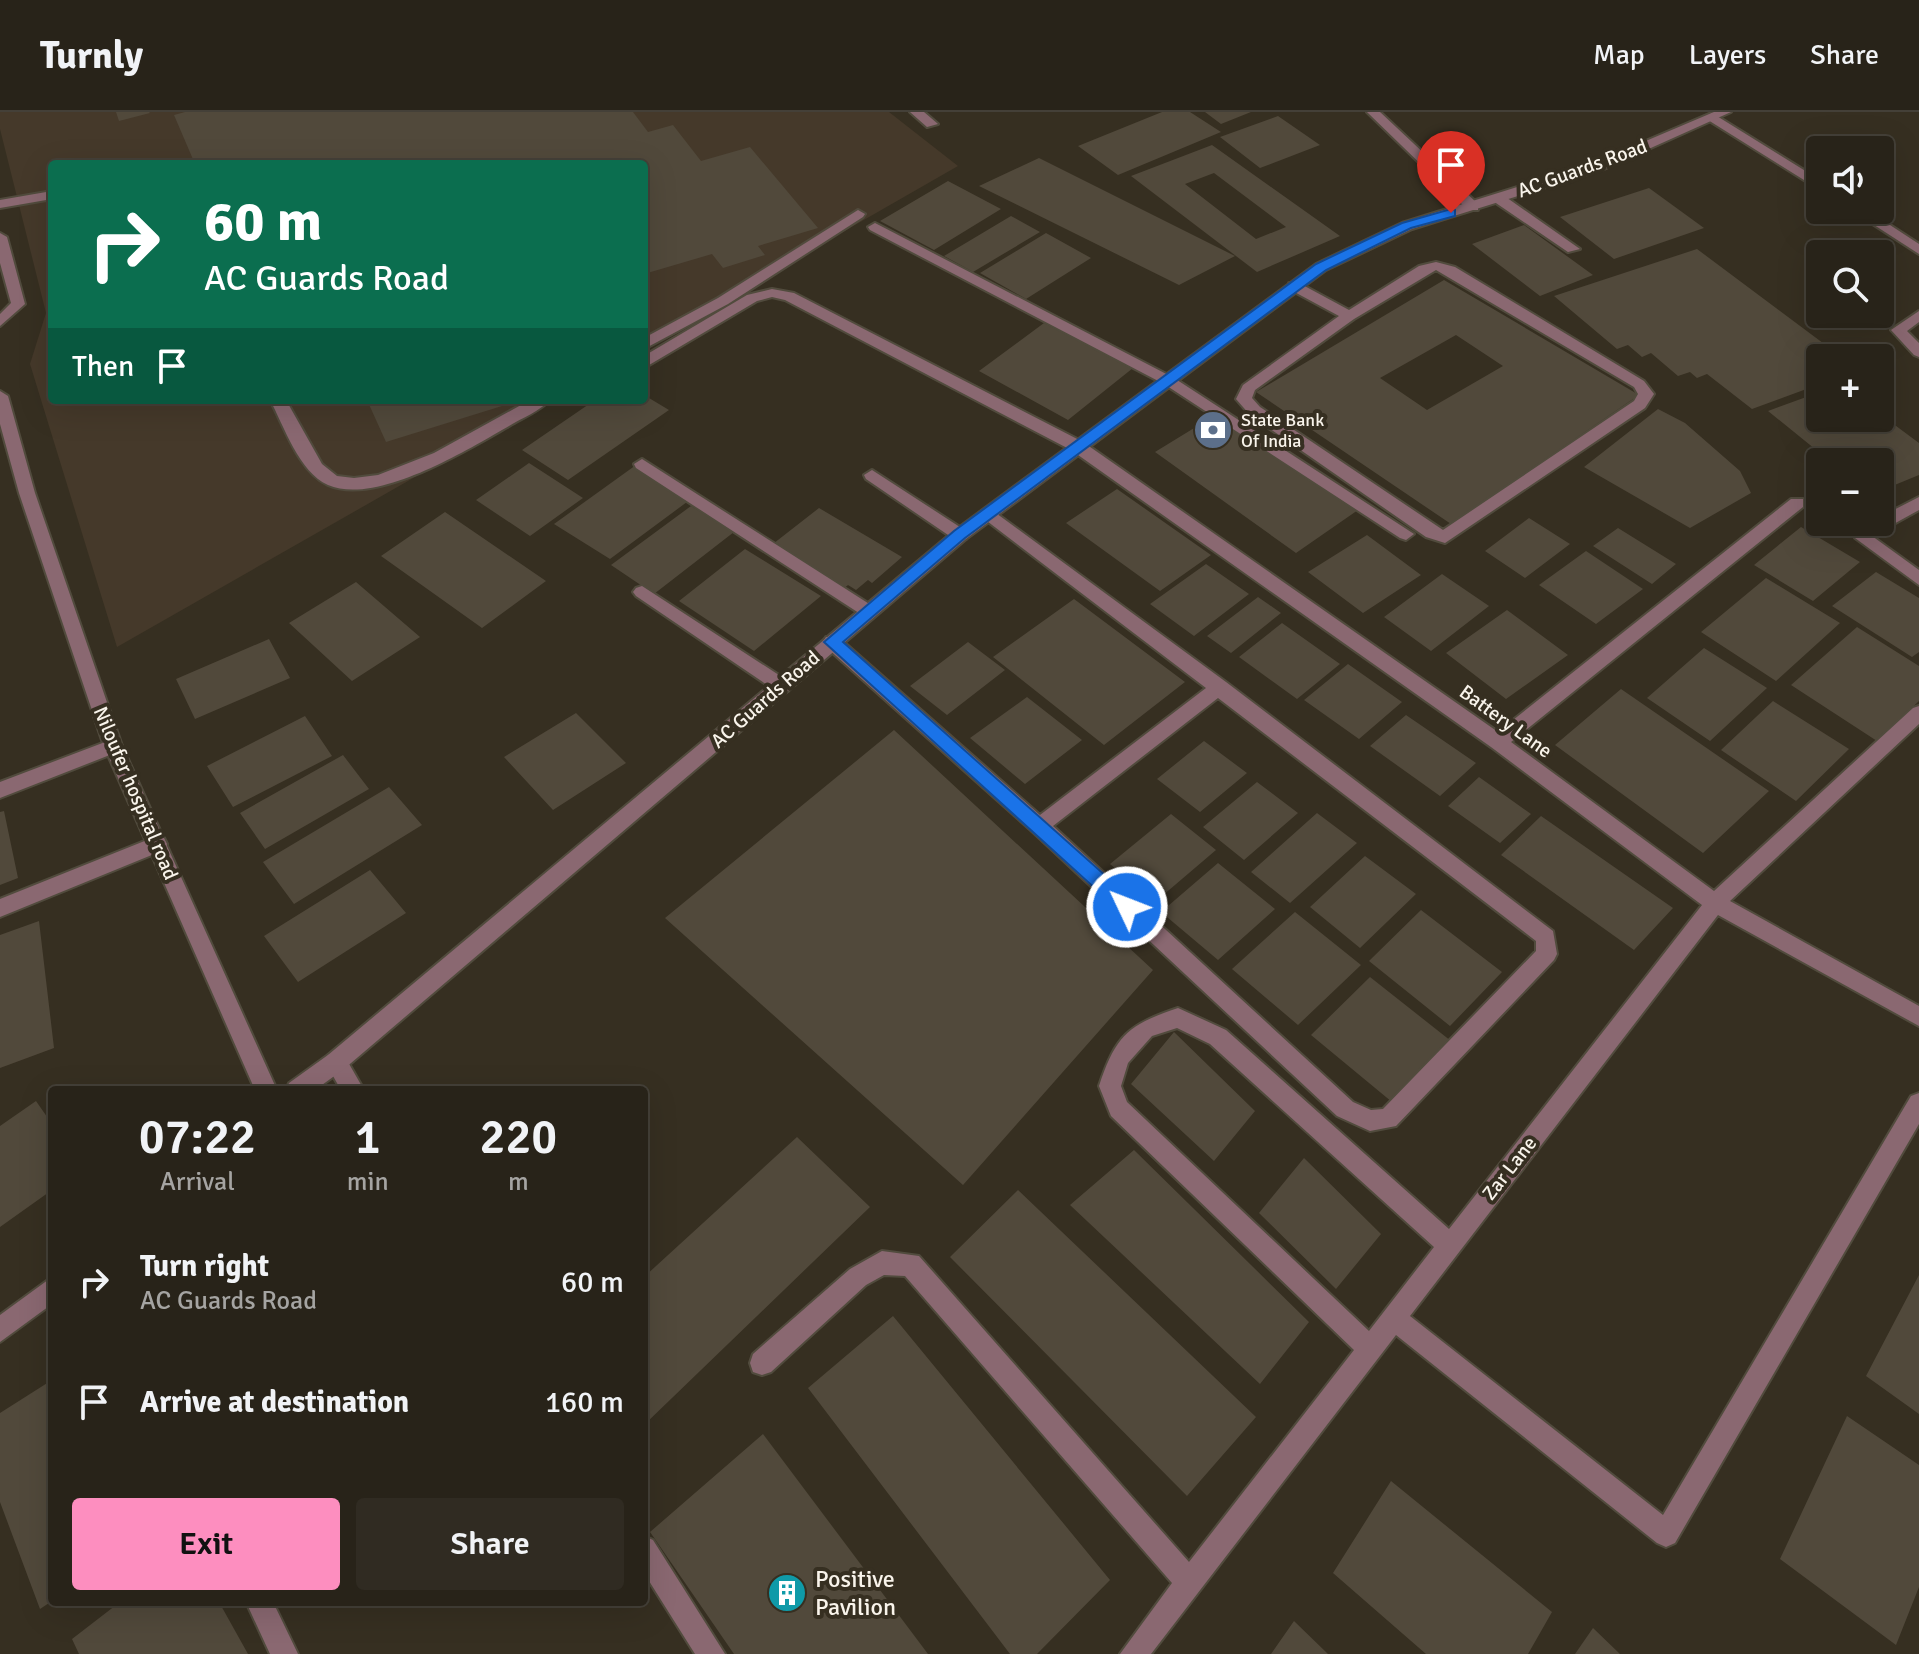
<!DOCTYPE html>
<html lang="en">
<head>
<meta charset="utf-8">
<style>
  :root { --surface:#282319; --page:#302b22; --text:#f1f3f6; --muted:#a5a4a2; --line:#444038; --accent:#fd8ebf }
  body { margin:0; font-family:Signika,sans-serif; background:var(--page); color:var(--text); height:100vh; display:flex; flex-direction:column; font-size:30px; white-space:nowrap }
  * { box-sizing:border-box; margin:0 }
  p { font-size:26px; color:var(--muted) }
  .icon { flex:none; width:44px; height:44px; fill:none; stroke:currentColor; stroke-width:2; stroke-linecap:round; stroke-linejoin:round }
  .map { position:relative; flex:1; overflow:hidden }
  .sheet { position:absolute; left:48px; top:974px; width:600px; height:520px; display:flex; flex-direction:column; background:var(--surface); border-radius:8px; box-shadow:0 8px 32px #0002,0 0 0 2px var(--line) }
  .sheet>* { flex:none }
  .banner { position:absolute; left:48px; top:48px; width:600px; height:244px; border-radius:8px; box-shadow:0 8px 32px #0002,0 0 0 2px var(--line); background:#0b6e4f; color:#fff; overflow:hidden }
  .fabs { position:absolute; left:1806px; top:24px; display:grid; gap:16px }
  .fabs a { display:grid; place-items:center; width:88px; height:88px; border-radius:8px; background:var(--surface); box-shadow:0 8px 32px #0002,0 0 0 2px var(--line); font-size:40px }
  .pin { position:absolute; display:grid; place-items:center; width:68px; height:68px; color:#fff; margin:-82px -34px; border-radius:50% 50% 50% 0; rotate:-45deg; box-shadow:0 0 8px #0007 }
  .pin .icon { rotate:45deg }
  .me { position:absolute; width:88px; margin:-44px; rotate:313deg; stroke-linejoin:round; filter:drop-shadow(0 0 6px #0008) }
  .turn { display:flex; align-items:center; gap:28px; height:168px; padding:0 24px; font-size:36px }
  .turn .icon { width:104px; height:104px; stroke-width:2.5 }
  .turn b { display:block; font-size:56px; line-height:68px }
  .then { display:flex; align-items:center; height:76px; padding:0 24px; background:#0003; gap:16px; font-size:30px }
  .eta { display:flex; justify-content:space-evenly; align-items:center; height:136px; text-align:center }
  .eta b { font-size:48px; font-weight:600; line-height:56px }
  .primary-button { display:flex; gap:16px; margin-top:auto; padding:16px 24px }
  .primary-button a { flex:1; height:92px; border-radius:8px; background:var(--accent); color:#111; font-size:32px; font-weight:600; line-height:92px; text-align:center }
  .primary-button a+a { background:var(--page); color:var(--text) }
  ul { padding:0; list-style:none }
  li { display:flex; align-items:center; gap:24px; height:120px; padding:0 24px }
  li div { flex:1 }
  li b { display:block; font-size:30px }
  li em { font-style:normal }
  header { display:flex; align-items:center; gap:48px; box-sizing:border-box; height:112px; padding:0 40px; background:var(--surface); border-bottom:2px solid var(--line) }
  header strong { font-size:38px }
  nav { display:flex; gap:44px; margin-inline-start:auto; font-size:28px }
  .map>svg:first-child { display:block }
</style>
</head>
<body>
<header>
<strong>Turnly</strong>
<nav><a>Map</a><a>Layers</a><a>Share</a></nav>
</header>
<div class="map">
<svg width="1919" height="1542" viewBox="0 0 1919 1542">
  <rect width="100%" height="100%" fill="#362f21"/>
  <path fill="#45392a" d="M0 0H889L958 54 644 234V52H52V288H550L117 535 30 252 46 201 0 17Z"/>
  <path fill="#51493b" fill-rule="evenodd" d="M116 0H149L150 1 119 9Z
    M185 0H633L648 20 673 13 701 49 750 35 818 116 758 134 765 143 723 156 712 142 644 162V52H195L174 3Z
    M1162 0H1190L1221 20 1118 63 1078 34Z
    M1205 0H1251L1221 12Z
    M1278 4 1320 33 1260 56 1220 25Z
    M1212 33 1340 124 1257 160 1131 64ZM1214 61 1286 115 1256 127 1185 72Z
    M1039 46 1235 144 1179 173 979 74Z
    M948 69 1001 97 934 138 880 109Z
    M1649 76 1704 116 1614 147 1560 105Z
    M1011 104 1040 120 973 160 944 144Z
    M1524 113 1593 163 1540 184 1472 132Z
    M1046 121 1091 146 1026 187 980 161Z
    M1697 137 1843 246H1820V272L1752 297 1707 262 1697 266 1690 260 1678 264 1651 241 1642 245 1628 233 1617 237 1554 184Z
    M1444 168 1639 283 1451 412 1256 280ZM1456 223 1503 254 1427 298 1380 266Z
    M1044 211 1133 256 1068 308 979 259Z
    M1820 280V306H1880V302L1919 331V363L1880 379V350H1831L1768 299Z
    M644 283 669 298 568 368 522 338 595 288H644Z
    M367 288H499L502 294 386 330Z
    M1658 297 1685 311 1740 359 1751 381 1690 416 1584 355Z
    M1217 302 1358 398 1296 441 1155 340Z
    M529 351 583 386 530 424 476 388Z
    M636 353 691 387 610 447 554 412Z
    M1117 377 1211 443 1160 479 1066 411Z
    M691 394 734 420 654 482 611 453Z
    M819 396 902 445 872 471 868 468 856 478 848 473 841 479 769 435Z
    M445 400 546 469 482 516 381 444Z
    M1529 406 1570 432 1525 466 1485 439Z
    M1801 415 1860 450 1813 489 1754 453Z
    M1618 416 1676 452 1652 472 1593 434Z
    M1367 423 1421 463 1363 501 1308 460Z
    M745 437 821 484 754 539 679 489Z
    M1586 439 1643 477 1596 512 1539 473Z
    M1206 452 1249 482 1194 524 1150 492Z
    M1876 460 1919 486V540L1912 545 1832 494Z
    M1442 462 1489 494 1431 539 1384 505Z
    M1766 466 1840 511 1776 569 1701 520Z
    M356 470 420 525 352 569 289 511Z
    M1258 485 1281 501 1231 541 1207 524Z
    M1074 487 1185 570 1104 633 993 545Z
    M1507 498 1568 543 1506 587 1446 541Z
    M1282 511 1340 552 1297 587 1239 545Z
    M1857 515 1919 554V589L1877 629 1791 573Z
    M269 527 290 566 195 607 176 567Z
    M968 530 1005 558 947 603 910 574Z
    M1704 536 1767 576 1710 629 1647 586Z
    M1348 552 1402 590 1359 627 1304 588Z
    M1621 577 1769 679 1703 741 1555 633Z
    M1027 585 1082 628 1025 672 970 626Z
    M1773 589 1849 637 1796 689 1721 638Z
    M576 601 626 651 553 698 504 645Z
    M1406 603 1476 651 1440 684 1370 634Z
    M305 604 332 644 233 695 207 654Z
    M894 618 1153 858 963 1073 665 806Z
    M1204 629 1247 661 1200 700 1157 667Z
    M343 643 369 677 265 737 240 701Z
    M1479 665 1531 702 1500 731 1448 694Z
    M1257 670 1298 701 1244 748 1203 715Z
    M389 675 422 713 294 792 263 750Z
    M4 699 18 766 0 773V700Z
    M1317 701 1357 731 1290 791 1251 760Z
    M1171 702 1216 738 1155 790 1110 752Z
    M1541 704 1673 796 1634 838 1501 743Z
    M1365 744 1416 782 1360 836 1310 795Z
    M1218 751 1275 797 1218 848 1161 800Z
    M370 758 406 801 298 870 264 824Z
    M1421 798 1502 860 1450 914 1369 849Z
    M1295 800 1361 853 1298 913 1232 857Z
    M39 809 54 936 0 956V823Z
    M1370 865 1451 929 1392 990 1311 923Z
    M1174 920 1255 999 1214 1049 1131 972Z
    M36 989 52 1012V1078L0 1115V1014Z
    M797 1025 870 1095 644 1313V1165Z
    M1134 1038 1309 1210 1260 1272 1070 1093Z
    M1304 1046 1381 1122 1336 1177 1259 1101Z
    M1018 1078 1256 1305 1187 1384 950 1145Z
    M1919 1163V1302L1866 1264Z
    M893 1204 1110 1468 1037 1542H1010L808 1276Z
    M52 1268V1489L40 1497 0 1390V1301Z
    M1847 1304 1919 1353V1475L1896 1533 1780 1447Z
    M763 1322 928 1542H734L650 1420Z
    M1391 1369 1552 1500 1528 1542H1426L1333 1461Z
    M120 1490H219L248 1542H79L72 1527Z
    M1294 1509 1328 1542H1271Z
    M1593 1516 1620 1542H1575Z"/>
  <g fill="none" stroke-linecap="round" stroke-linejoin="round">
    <defs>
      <path id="service" d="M52 79V87L0 96V88Z
        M858 98 865 102 863 105 728 192 644 237V226L718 186Z
        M270 288H286L322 352 337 364 354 366 378 363 434 341 530 288H550C540 299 522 306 509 314 467 338 376 394 328 373 299 360 284 314 270 288Z
        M872 358 966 419V427H954L866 367 864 363Z
        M113 627 122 634 120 639 0 686V670Z
        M157 724 164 726 167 732 164 738 0 805V787Z"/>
      <path id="minor" d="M910 0H924L938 12 927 15Z
        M1367 0H1380L1478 92V98H1468Z
        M1712 1 1820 68V78L1708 8 1706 5Z
        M1493 83H1503L1580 137 1568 140 1493 89Z
        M1851 98H1867L1919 132V142Z
        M875 111 1174 266 1414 422 1406 428 1400 426 1164 272 870 118 868 115Z
        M0 121 7 125 25 192 0 214V202L11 191 0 151Z
        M1436 150 1455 155 1644 269 1654 282 1645 296 1445 431 1426 425 1250 303 1236 287 1243 273 1339 204 1289 177V171H1299L1349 198 1419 154ZM1436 158 1634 275 1638 282 1634 289 1443 418 1260 295 1252 286 1255 278 1354 207Z
        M772 177 794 181 1083 330 1498 620 1791 387H1803V395L1511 630 1714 779 1913 596 1919 594V612L1730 789 1919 894V914L1718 803 1410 1204 1663 1403 1911 984 1919 981V1012L1675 1431 1666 1435 1657 1431 1396 1223 1151 1542H1120L1172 1471 905 1164 884 1163 866 1173 771 1260 762 1263 753 1260 750 1251 753 1242 850 1157 882 1139 919 1144 1189 1450 1354 1238 1111 1004 1099 974C1116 923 1128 913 1178 896L1226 918 1449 1117 1702 793 1491 635 1071 338 785 188 772 185 757 189 644 256V244L747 183ZM1177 916 1210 932 1434 1135 1369 1219 1127 990 1121 974 1128 951 1152 924Z
        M1919 199V210L1907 219 1919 231V245L1914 243 1891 218Z
        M0 279 8 284 35 381 122 634 277 978H255L104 634 19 381 0 312Z
        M642 347 874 495 877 499 874 503H862L636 356 634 352Z
        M1919 385V398L1872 424 1919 458V473L1855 426 1861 415 1880 410V405Z
        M989 396 1226 570 1553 819 1557 842 1554 848 1396 1014 1370 1019 1337 1004 1033 720 826 535 823 530 826 525H838L1040 703 1206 576 983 406 981 402ZM1218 586 1536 829V839L1383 997 1371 998 1353 990 1053 714Z
        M642 474 788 569 791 574 788 579H776L636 484 633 480 636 476Z
        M336 940 344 943 364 978H341L325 950 328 943Z
        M644 1424 653 1428 725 1542H695L644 1461Z
        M246 1490H273L298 1542H270Z"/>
      <path id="tertiary" d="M1714 0H1731L1604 57 1412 117 1326 158 966 427 344 957 315 978H286L289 971 328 943 954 419 1316 152 1402 111 1594 51Z
        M52 1165V1192L0 1230V1203Z"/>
    </defs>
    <use href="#service" stroke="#514b3d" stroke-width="4"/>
    <use href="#minor" stroke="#514b3d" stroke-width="4"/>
    <use href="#tertiary" stroke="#514b3d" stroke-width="4"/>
    <use href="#service" fill="#8a6871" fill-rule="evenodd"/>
    <use href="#minor" fill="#8a6871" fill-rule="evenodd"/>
    <use href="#tertiary" fill="#8a6871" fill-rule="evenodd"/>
  </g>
  <path fill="#1a73e8" stroke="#114b97" stroke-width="2" d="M1451 97 1455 98V104L1411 116 1326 158 965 426 843 530 1134 789V800H1121L824 530 954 419 1316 152 1402 111Z"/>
  <defs>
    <symbol id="bank-disc" viewBox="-11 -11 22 22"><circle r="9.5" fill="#5c6f8a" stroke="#362f21"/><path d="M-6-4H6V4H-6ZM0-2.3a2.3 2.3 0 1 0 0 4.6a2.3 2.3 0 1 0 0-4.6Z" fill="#fff"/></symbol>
    <symbol id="building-disc" viewBox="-11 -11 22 22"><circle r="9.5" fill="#0f9aa8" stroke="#362f21"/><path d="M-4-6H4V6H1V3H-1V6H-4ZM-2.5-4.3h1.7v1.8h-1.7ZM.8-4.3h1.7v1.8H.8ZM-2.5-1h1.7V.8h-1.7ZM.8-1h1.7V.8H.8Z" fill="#fff"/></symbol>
  </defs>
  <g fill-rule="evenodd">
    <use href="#bank-disc" x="1191" y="296" width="44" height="44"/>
    <use href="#building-disc" x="765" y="1459" width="44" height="44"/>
  </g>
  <g text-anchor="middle" stroke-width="8" stroke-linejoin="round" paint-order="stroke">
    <g font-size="18" fill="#f9f4eb" stroke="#362f21" text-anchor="start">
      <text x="1241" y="314">State Bank<tspan x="1241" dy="21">Of India</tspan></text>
    </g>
    <g font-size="20" fill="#f9f4eb" stroke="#362f21">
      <text transform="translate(1582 56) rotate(-20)" y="7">AC Guards Road</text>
      <text transform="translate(765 587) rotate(-41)" y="7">AC Guards Road</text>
      <text transform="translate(1506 609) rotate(36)" y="7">Battery Lane</text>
      <text transform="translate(136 681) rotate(67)" y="7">Niloufer hospital road</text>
      <text transform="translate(1509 1056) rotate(-52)" y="7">Zar Lane</text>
    </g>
    <g font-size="24" fill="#f9f4eb" stroke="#362f21" text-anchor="start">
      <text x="815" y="1475">Positive<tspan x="815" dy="28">Pavilion</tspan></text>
    </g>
  </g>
</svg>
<div class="fabs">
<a><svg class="icon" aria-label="sound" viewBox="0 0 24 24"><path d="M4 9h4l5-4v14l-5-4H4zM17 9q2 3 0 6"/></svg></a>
<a><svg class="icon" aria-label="search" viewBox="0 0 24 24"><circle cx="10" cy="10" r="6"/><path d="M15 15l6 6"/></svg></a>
<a>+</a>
<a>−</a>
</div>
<div class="pin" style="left:1451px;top:101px;background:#d93025"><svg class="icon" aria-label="arrive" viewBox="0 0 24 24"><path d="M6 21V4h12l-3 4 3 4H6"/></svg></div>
<svg class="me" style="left:1127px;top:795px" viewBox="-20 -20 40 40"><circle r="17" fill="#1a73e8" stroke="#fff" stroke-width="3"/><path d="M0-11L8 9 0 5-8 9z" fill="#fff"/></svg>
<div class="banner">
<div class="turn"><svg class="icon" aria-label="right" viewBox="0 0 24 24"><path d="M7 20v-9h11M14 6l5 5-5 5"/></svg><div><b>60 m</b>AC Guards Road</div></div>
<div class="then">Then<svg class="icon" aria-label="arrive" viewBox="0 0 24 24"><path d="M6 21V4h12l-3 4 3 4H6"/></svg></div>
</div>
<section class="sheet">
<div class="eta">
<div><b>07:22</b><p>Arrival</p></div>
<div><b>1</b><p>min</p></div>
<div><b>220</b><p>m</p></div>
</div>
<ul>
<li><svg class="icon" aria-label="right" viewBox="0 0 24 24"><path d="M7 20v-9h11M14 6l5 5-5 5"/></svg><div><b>Turn right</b><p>AC Guards Road</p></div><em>60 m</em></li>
<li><svg class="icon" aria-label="arrive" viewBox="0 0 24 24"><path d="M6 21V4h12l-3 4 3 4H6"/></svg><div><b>Arrive at destination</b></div><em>160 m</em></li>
</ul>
<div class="primary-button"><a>Exit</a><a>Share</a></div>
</section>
</div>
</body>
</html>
